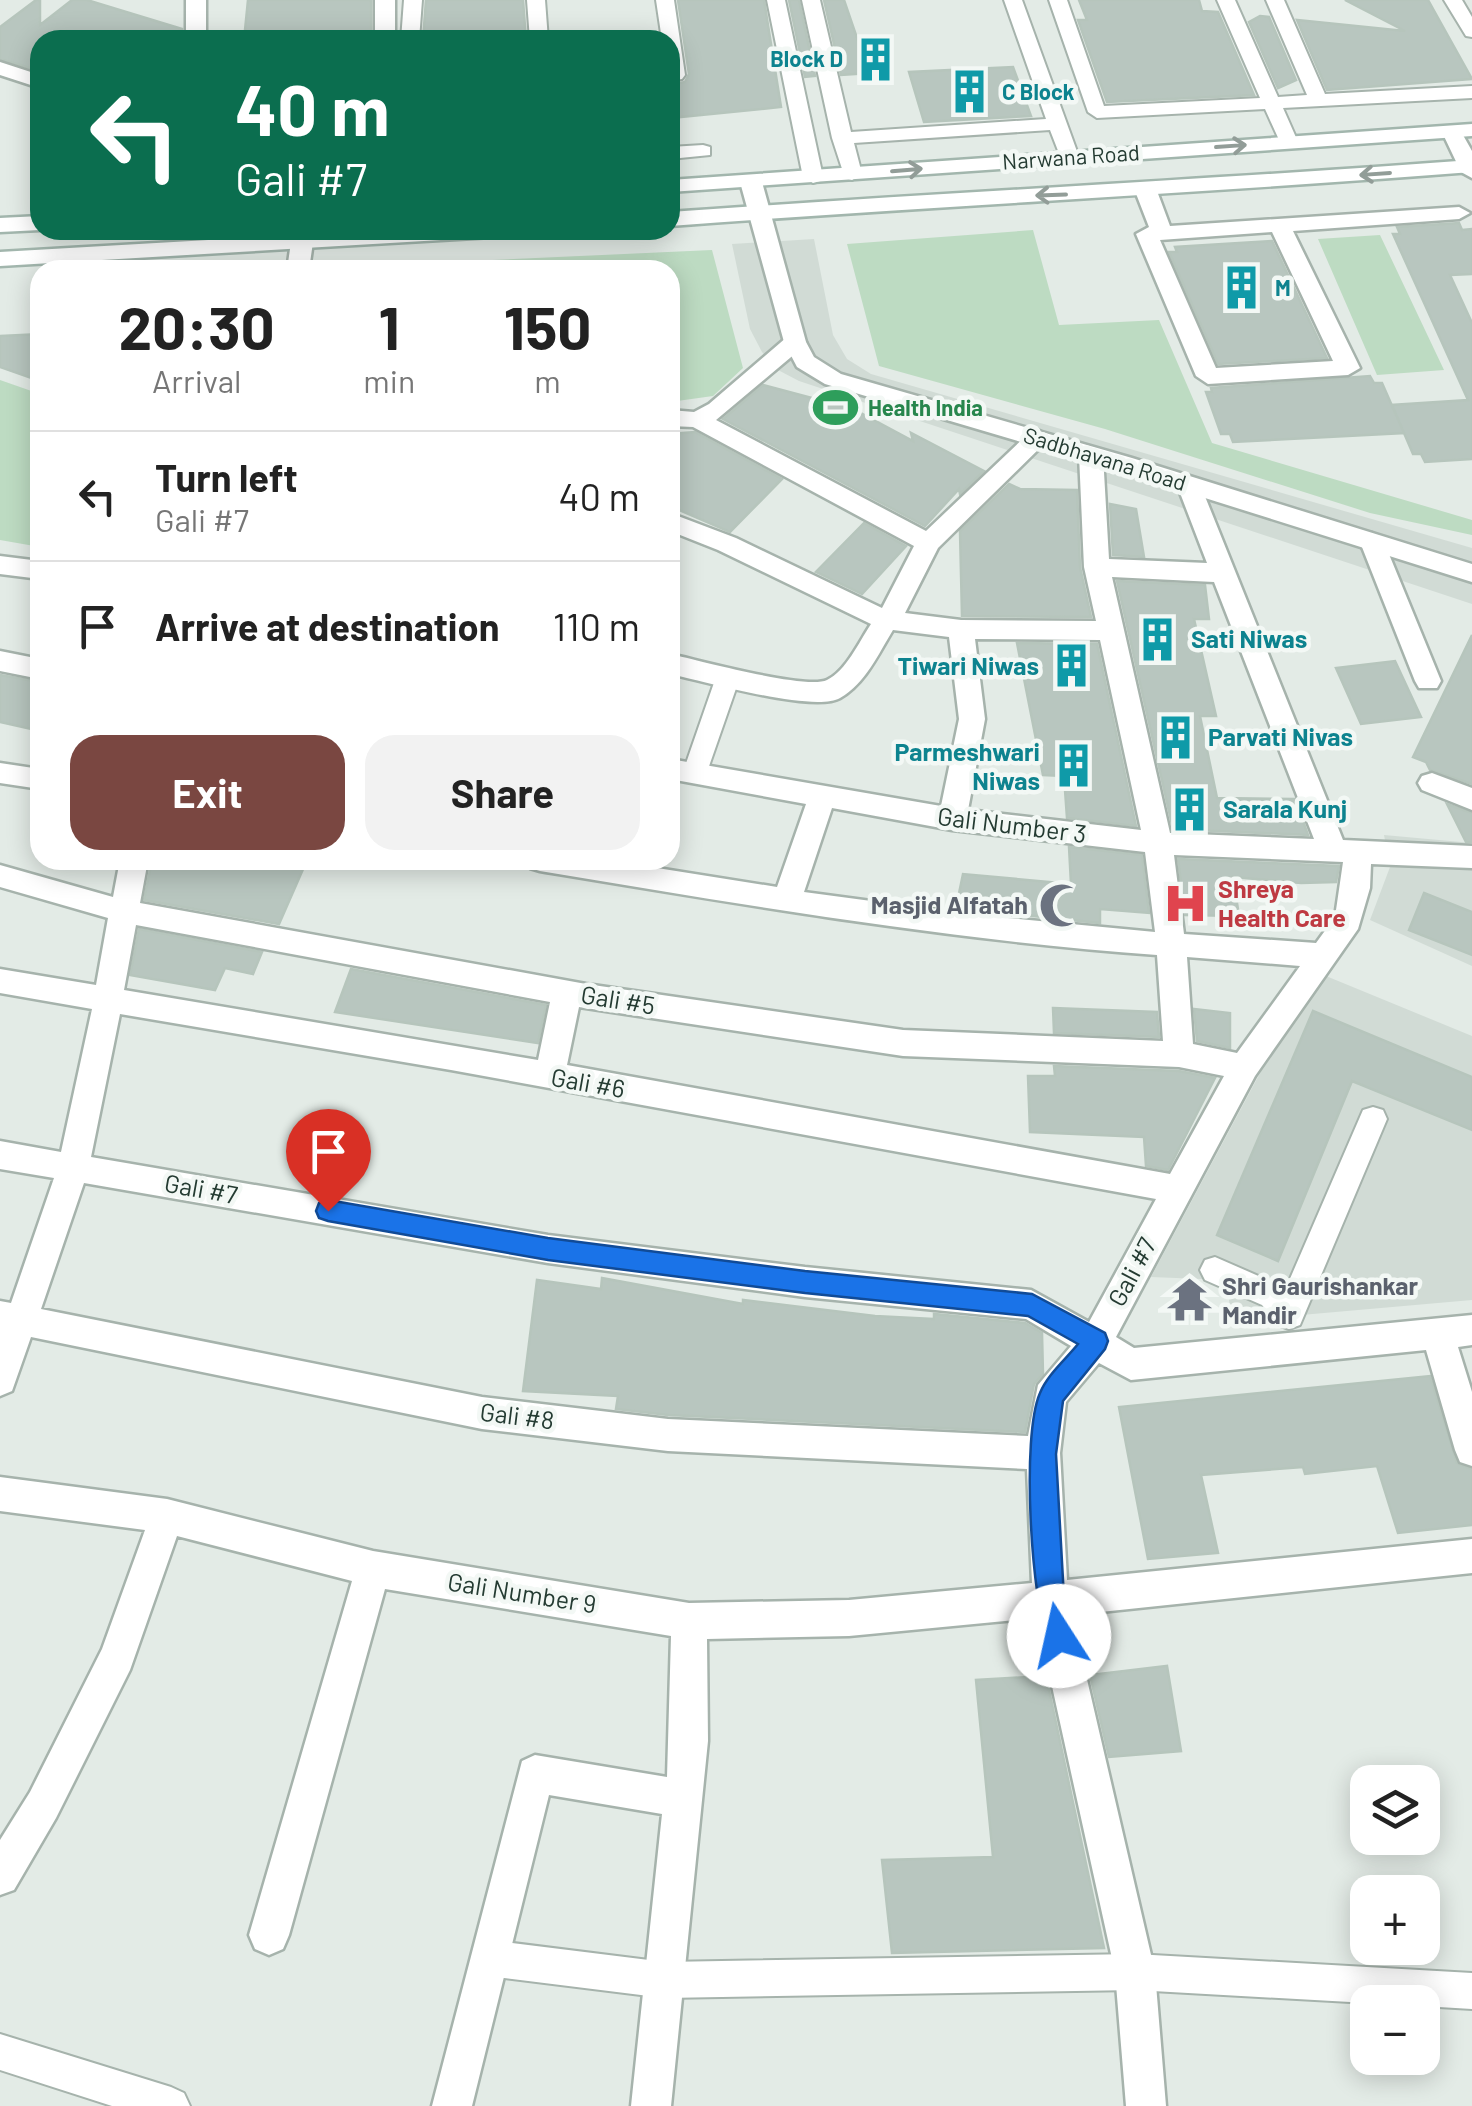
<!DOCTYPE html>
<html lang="en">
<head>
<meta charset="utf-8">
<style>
  :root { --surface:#fff; --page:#f2f2f2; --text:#222; --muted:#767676; --line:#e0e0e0; --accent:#7a4741 }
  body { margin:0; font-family:Barlow,sans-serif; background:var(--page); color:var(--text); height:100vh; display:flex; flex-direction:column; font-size:38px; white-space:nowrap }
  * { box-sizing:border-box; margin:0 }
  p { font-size:32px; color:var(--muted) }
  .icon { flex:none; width:55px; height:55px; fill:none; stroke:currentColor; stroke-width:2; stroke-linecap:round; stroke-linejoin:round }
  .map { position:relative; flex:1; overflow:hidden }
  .side { position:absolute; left:30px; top:260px; width:650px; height:610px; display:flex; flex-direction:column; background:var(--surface); border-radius:30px; box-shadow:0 5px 25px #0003 }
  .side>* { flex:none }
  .guide { position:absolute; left:30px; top:30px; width:650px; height:210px; border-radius:30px; box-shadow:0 5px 25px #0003; background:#0b6e4f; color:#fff; overflow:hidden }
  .fabs { position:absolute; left:1350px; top:1765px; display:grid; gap:20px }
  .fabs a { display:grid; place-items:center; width:90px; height:90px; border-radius:20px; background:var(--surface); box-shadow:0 5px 25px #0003; font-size:50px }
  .pin { position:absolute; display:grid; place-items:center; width:85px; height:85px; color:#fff; margin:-102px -42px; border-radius:50% 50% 50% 0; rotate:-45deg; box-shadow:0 0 10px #0007 }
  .pin .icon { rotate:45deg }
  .me { position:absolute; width:110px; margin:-55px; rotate:350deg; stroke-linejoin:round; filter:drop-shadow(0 0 8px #0008) }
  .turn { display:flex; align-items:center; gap:35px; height:210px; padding:0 40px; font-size:45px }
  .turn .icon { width:130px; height:130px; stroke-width:2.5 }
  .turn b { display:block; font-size:70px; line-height:85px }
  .eta { display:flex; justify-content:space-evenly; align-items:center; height:170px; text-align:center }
  .eta b { font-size:60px; font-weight:700; line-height:70px }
  .cta { display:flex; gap:20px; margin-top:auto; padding:20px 40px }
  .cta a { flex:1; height:115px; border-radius:30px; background:var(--accent); color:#fff; font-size:40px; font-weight:700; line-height:115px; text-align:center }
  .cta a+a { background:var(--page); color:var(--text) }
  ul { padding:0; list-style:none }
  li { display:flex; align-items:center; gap:30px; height:130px; padding:0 40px; border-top:2px solid var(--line) }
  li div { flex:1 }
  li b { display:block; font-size:38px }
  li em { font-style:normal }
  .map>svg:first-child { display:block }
</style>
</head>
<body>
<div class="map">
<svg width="1472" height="2106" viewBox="0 0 1472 2106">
  <rect width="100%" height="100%" fill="#e3ebe6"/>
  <path fill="#d1dbd5" d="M814 239 833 335 847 359 871 374 1472 548V604L799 381 778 370 762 352 750 329 732 244Z
    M1384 835 1472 843V966L1370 920 1390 867Z
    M1326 976 1472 1036V1300L1232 1321 1226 1280 1151 1277 1274 1047Z"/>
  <path fill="#bddbc2" d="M1033 230 1059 325 1159 320 1212 443 1472 520V535L1370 513 1105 429 879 366 847 244Z
    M1380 235 1444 370 1377 375 1318 239Z
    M712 250 743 368 713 396 670 402V270H378L470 261Z
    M0 380 40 394V547L0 540Z"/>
  <path fill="#b8c6bf" stroke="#b6c5bc" stroke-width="2.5" d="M36 0H40V25L72 0H87L182 29V40H40V71L0 59V27Z
    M248 0H371V40H244Z
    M426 0H523L526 40H423Z
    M678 0H764L781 107 670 118V85L685 82 689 74Z
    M789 0H799L815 76 805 77Z
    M824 0H844L869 73 841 75Z
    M1079 0H1199L1202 11 1218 12 1254 95 1107 102 1078 20H1087Z
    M1345 0H1428L1472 79 1327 90 1297 20 1405 31Z
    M1260 16 1269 17 1296 80 1278 88 1249 22Z
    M1013 67 1031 116 924 122 909 72Z
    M1459 223 1462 230 1472 229V274L1450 275 1472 323V459L1425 462 1421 454H1413L1392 405 1468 400 1393 234H1400L1397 227Z
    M1272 241 1327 358 1218 364 1169 252H1177L1175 247Z
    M40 334V381L0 367V336Z
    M1370 376 1374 383H1382L1404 433 1233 442 1230 434H1221L1206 392H1212L1211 388Z
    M763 385 853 409 913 441 911 433 984 471 960 494 959 489 925 526 723 419Z
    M695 432 782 479 730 532 670 506V434Z
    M1009 484 1020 489 1077 490 1080 567 1091 617 962 616 960 531Z
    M1110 504 1136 509 1144 557 1113 555Z
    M864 523 906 546 862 594 816 572Z
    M1117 581 1205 585 1209 619H1194L1216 716H1200L1217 798 1295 799 1308 835 1173 829Z
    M1472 635V784L1430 770 1426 762 1413 757Z
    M1017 643 1097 644 1136 826 1067 818 1064 776 1043 775Z
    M1395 661 1421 717 1361 724 1336 668Z
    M0 675 40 682V731L0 722Z
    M1447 804 1472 813V842H1466Z
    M1069 847 1142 855 1149 913 1100 909V923L956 908 963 874 1071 884Z
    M1178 859 1339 866 1336 882 1301 883 1233 877 1239 916 1185 915Z
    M152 860H307L279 924 144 900Z
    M1424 893 1472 912V955L1409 930Z
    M139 929 262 952 253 974 225 968 215 990 130 975Z
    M351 969 546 1005 538 1043 335 1012Z
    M1053 1008 1157 1012 1159 1037 1054 1033Z
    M1194 1009 1230 1013V1048L1197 1041Z
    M1313 1011 1472 1077V1130L1352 1081 1278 1261 1217 1235Z
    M1054 1066 1179 1071 1215 1078 1168 1170 1146 1166 1144 1137 1030 1132 1028 1076H1055Z
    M602 1278 743 1304V1300L875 1316 934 1319V1314L1025 1323 1042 1333 1043 1374 1034 1384 1025 1432 668 1415 616 1409 618 1396 523 1391 537 1280 601 1289Z
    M1430 1376 1457 1463 1472 1469V1525L1398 1533 1377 1466 1305 1474 1303 1467 1201 1475 1218 1553 1148 1559 1119 1407Z
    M1167 1666 1181 1751 1109 1757 1090 1675Z
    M1046 1676 1104 1948 892 1953 882 1860 993 1857 976 1680Z"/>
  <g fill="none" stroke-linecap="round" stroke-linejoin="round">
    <defs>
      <path id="service" d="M404 0H422L419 40H401Z
        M527 0H545L548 40H530Z
        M656 0H674L685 75 682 79 670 81V40H662Z
        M767 0H785L823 177 820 181 813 183 803 177Z
        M802 0H820L851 132 1046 119 1004 0H1022L1079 157 1076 161H1062L1050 130 854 143 862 174 852 180 845 178 832 138Z
        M1049 0H1067L1104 106 1260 98 1217 0H1235L1278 97 1307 95 1266 0H1284L1325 94 1472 86V98L1283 108 1298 142 1289 148 1280 142 1265 109 1097 118 1088 112Z
        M1444 0H1462L1472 17V37L1466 36Z
        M703 145 710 147V155L670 159V147Z
        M728 668 740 677 707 772 704 779H686L683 772 716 677Z
        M1373 1107 1383 1110 1387 1119 1300 1325 1289 1329 1278 1325 1262 1305 1205 1280 1200 1270 1205 1260 1215 1257 1286 1288 1363 1110Z
        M489 1940 665 1962 1135 1954 1472 1973V2009L1422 2006V2002L1368 2003 1135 1990 665 1998 489 1976 476 1971 471 1958 476 1945Z
        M0 2034 171 2087 184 2093 190 2106H112L0 2070Z"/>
      <path id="pedestrian" d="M1432 773 1472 788V810L1422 790 1418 783 1422 776Z"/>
      <path id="minor" d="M186 0H206V40H186Z
        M375 0H395V40H375Z
        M0 62 40 75V88L0 75Z
        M1452 126 1459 128 1472 151V178L1461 172 1442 132Z
        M1146 185 1157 191 1170 226 1459 207 1470 213 1459 219 1293 231 1360 368 1348 375 1208 384 1196 376 1136 234 1149 227 1135 191ZM1272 232 1333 361 1216 368 1160 240Z
        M302 235 313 242 309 270H287L291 242Z
        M795 335 806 342 803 347 716 420 926 531 1030 432 1038 430 1050 438 938 548 905 613 961 620 1096 621 1084 567 1079 455 1083 449 1091 447 1103 455 1109 559 1207 563 1177 485 1180 479H1198L1343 840 1472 846V868L1371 864 1370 888 1358 929 1255 1076 1116 1337 1134 1348 1472 1315V1345L1458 1347 1472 1392V1466L1460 1462 1455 1450 1426 1350 1131 1380 1099 1363 1066 1402 1060 1453 1067 1580 1472 1539V1573L1072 1615 1155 1972 1166 2106H1126L1115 1972 1037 1618 849 1636 707 1639 708 1741 671 2106H631L662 1814 549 1795 472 2106H432L522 1761 535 1755 667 1777 671 1636 385 1589 289 1935 283 1949 269 1955 255 1949 249 1935 352 1581 177 1536 130 1670 56 1818 14 1890 0 1895V1840L30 1792 102 1649 145 1530 0 1511V1477L167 1499 373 1551 689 1603 849 1600 1032 1583 1027 1469 668 1451 482 1429 31 1337 12 1391 0 1396V1301L11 1303 54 1178 0 1169V1141L61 1152 92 1009 0 993V969L96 985 108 918 0 887V865L113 897 120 860H148L140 903 586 984 903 1030 1163 1041 1157 955C950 940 745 905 540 871L530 868 526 860H607L777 887 806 804 670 779V759L941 806 959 719 949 637 893 630C879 653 865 684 840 698 814 713 703 681 670 674V654C698 660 806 690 827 680 846 671 859 642 871 624L718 550 670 531V513L736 538 882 608 914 546 693 427 670 426V410L694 412 709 404 787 337ZM1112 577 1214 582 1314 839 1170 833ZM975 639 1100 640 1141 830 968 810 985 719ZM832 808 952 830 1145 852 1155 932 976 915 804 892ZM1174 855 1343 862 1335 917 1316 943 1184 934ZM136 925 550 1002 538 1060 124 990ZM1187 957 1300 966 1237 1053 1193 1044ZM579 1007 903 1056 1179 1067 1224 1076 1170 1174 567 1065ZM120 1014 451 1070 1156 1199 1089 1322 1031 1290 805 1267 548 1235 91 1157ZM84 1183 548 1263 805 1297 1026 1319 1071 1346 1038 1385 1028 1436 668 1419 482 1397 41 1309Z
        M1372 533 1384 542 1441 681 1437 688H1419L1415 681 1360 542Z
        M0 556 40 561V579L0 574Z
        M0 651 40 659V679L0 671Z
        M0 763 40 769V789L0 783Z"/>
      <path id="tertiary" d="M751 176 762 182 806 342 814 357 841 374 1132 458 1472 564V582L1116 470 825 384 797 367 784 342 740 182Z"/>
      <path id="secondary" d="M1472 124V136L670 192V180Z
        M1472 160V172C1205 193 937 206 670 226V212C937 193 1205 180 1472 160Z
        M40 216V230L0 232V218Z
        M379 230H503L492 237 0 266V252Z"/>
    </defs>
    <use href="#service" stroke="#a6b3ac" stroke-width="4"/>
    <use href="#pedestrian" stroke="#a6b3ac" stroke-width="5"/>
    <use href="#minor" stroke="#a6b3ac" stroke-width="5"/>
    <use href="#tertiary" stroke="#a6b3ac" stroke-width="5"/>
    <use href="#secondary" stroke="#a2b6ad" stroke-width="5"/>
    <use href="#service" fill="#fff" fill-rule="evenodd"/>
    <use href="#pedestrian" fill="#fff" fill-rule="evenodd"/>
    <use href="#minor" fill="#fff" fill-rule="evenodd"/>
    <use href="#tertiary" fill="#fff" fill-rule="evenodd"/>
    <use href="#secondary" fill="#fff" fill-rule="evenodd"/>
  </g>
  <defs><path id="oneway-shaft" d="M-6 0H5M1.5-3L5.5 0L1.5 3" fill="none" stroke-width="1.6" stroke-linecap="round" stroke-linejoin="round" transform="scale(2.5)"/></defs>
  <g stroke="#929d98">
    <use href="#oneway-shaft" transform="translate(1231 146) rotate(-4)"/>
    <use href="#oneway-shaft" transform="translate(907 170) rotate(-5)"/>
    <use href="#oneway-shaft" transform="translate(1375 174) rotate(176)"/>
    <use href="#oneway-shaft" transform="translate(1051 195) rotate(178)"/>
  </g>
  <path fill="#1a73e8" stroke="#114b97" stroke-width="2.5" d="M328 1200 548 1238 805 1271 1032 1294 1105 1333 1108 1341 1105 1349 1063 1401 1056 1454 1064 1598 1072 1636 1068 1645 1059 1649 1049 1645C1031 1601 1021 1436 1040 1393 1047 1375 1066 1359 1078 1344L1028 1316 805 1293 548 1260 328 1221 319 1218 316 1211 319 1203Z"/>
  <defs>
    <symbol id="building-bare" viewBox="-9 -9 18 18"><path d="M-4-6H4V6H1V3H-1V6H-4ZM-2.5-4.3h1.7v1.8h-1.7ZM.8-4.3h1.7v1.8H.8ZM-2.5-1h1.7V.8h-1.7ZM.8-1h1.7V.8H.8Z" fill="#0f9aa8" stroke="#f3f8f5" stroke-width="2.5" paint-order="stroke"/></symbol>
    <symbol id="stadium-bare" viewBox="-9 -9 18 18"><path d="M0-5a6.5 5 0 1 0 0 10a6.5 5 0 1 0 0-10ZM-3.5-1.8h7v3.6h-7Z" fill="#2e9e5b" stroke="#f3f8f5" stroke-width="2.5" paint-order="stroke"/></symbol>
    <symbol id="hospital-bare" viewBox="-9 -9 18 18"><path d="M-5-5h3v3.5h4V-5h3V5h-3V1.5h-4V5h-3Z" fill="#e0444e" stroke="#f3f8f5" stroke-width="2.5" paint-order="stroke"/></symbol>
    <symbol id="mosque-bare" viewBox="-9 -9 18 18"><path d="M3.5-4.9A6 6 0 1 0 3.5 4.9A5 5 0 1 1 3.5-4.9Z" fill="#6b7280" stroke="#f3f8f5" stroke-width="2.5" paint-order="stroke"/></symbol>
    <symbol id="temple-bare" viewBox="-9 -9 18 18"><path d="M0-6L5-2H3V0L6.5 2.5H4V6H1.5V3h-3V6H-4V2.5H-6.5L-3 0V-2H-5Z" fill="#6b7280" stroke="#f3f8f5" stroke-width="2.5" paint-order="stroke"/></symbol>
  </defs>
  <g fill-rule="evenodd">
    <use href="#building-bare" x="844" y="28" width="63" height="63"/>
    <use href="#building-bare" x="938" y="60" width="63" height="63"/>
    <use href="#building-bare" x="1210" y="256" width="63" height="63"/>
    <use href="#stadium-bare" x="804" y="376" width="63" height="63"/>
    <use href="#building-bare" x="1126" y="608" width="63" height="63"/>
    <use href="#building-bare" x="1040" y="634" width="63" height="63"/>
    <use href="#building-bare" x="1144" y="706" width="63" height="63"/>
    <use href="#building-bare" x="1042" y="734" width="63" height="63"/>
    <use href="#building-bare" x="1158" y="778" width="63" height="63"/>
    <use href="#hospital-bare" x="1154" y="872" width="63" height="63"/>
    <use href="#mosque-bare" x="1030" y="874" width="63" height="63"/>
    <use href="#temple-bare" x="1158" y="1268" width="63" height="63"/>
  </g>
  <g text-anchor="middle" stroke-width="9" stroke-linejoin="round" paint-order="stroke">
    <g font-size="22" font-weight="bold" fill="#0d838f" stroke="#f3f8f5" text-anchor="start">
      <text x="843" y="67" text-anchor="end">Block D</text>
      <text x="1002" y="100">C Block</text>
      <text x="1275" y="296">M</text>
    </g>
    <g font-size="22" fill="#243b32" stroke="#f3f8f5">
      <text transform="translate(1071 157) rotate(-4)" y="8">Narwana Road</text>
      <text transform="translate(1105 459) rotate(17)" y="8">Sadbhavana Road</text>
    </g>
    <g font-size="22" font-weight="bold" fill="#27864d" stroke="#f3f8f5" text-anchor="start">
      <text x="868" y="416">Health India</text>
    </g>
    <g font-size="25" font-weight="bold" fill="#0d838f" stroke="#f3f8f5" text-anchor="start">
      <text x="1191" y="648">Sati Niwas</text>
      <text x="1039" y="675" text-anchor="end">Tiwari Niwas</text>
      <text x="1208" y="746">Parvati Nivas</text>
      <text x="1040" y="761" text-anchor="end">Parmeshwari<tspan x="1040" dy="29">Niwas</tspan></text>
      <text x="1223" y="818">Sarala Kunj</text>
    </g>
    <g font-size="25" fill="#243b32" stroke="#f3f8f5">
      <text transform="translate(1012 825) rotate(7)" y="9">Gali Number 3</text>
      <text transform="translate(618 1000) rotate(9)" y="9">Gali #5</text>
      <text transform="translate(588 1083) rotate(10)" y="9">Gali #6</text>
      <text transform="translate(201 1189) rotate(10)" y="9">Gali #7</text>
      <text transform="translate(1132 1272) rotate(-62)" y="9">Gali #7</text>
      <text transform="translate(517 1416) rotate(7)" y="9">Gali #8</text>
      <text transform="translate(522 1593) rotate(9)" y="9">Gali Number 9</text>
    </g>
    <g font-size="25" font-weight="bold" fill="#be3a42" stroke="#f3f8f5" text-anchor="start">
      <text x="1218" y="898">Shreya<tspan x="1218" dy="29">Health Care</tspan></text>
    </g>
    <g font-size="25" font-weight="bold" fill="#5b616d" stroke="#f3f8f5" text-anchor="end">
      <text x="1028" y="914">Masjid Alfatah</text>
      <text x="1222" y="1295" text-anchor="start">Shri Gaurishankar<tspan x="1222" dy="29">Mandir</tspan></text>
    </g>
  </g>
</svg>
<div class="fabs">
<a><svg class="icon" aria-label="layers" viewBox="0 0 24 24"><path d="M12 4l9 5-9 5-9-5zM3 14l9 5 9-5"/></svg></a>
<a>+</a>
<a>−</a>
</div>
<div class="pin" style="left:328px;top:1211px;background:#d93025"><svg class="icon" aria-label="arrive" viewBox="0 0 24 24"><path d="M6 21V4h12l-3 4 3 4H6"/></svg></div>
<svg class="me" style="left:1059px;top:1636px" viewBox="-20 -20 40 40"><circle r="19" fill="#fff"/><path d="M0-13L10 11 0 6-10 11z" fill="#1a73e8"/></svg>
<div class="guide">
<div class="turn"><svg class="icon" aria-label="left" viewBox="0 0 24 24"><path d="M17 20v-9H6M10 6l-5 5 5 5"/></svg><div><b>40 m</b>Gali #7</div></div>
</div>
<section class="side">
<div class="eta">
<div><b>20:30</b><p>Arrival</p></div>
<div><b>1</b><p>min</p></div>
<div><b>150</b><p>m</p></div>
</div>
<ul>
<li><svg class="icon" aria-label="left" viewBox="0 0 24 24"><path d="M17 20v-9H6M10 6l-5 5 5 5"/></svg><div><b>Turn left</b><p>Gali #7</p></div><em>40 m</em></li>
<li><svg class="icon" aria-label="arrive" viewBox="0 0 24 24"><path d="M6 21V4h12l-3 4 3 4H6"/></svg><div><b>Arrive at destination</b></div><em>110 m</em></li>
</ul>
<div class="cta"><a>Exit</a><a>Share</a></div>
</section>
</div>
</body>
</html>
